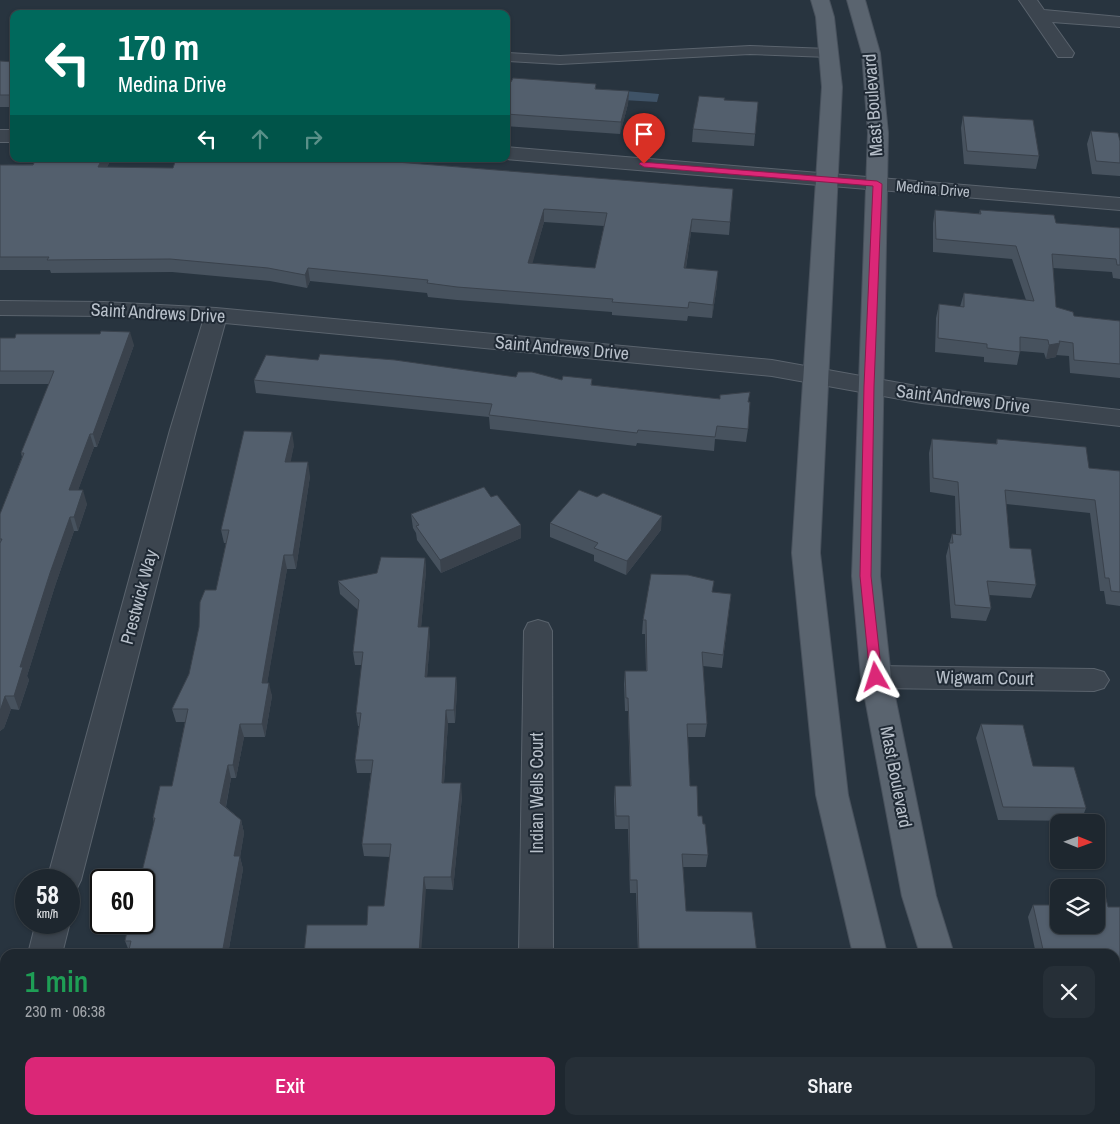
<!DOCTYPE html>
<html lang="en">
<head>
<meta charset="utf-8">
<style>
  :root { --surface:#1e272f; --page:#262f37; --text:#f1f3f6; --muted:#a1a5aa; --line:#3c444b; --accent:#db2777 }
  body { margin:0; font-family:"Archivo Narrow",sans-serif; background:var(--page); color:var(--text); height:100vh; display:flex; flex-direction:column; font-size:19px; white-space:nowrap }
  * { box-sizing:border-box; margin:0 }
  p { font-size:16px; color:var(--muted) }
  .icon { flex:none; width:28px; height:28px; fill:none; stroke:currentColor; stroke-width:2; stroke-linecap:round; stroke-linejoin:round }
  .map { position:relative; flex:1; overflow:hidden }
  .panel { position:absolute; left:0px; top:949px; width:1120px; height:176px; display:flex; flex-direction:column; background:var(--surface); border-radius:15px 15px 0 0; box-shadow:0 1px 4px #0004,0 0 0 1px var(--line) }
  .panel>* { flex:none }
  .guide { position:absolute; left:10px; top:10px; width:500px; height:152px; border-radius:10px; box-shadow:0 1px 4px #0004,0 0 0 1px var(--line); background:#00695c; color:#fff; overflow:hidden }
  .needle { width:32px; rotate:91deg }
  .tools { position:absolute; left:1050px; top:814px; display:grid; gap:10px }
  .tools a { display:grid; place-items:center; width:55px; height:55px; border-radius:10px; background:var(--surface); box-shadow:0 1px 4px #0004,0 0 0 1px var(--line); font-size:25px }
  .speed { position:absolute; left:15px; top:869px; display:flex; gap:10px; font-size:25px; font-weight:700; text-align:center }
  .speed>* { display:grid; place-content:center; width:65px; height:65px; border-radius:50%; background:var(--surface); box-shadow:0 1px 4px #0004,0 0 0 1px var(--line); line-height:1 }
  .speed small { font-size:12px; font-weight:400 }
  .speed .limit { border:2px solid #111; border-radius:8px; background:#fff; color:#111 }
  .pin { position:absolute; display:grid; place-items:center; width:42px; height:42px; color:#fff; margin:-51px -21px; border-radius:50% 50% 50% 0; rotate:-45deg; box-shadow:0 0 5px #0007 }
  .pin .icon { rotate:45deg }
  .me { position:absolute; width:55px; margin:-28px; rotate:354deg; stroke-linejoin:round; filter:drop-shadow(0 0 4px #0008) }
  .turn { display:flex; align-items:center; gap:18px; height:105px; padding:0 25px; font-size:22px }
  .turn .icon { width:65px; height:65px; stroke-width:2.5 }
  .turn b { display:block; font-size:35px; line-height:42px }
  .lanes { display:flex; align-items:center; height:48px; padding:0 25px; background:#0003; justify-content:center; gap:25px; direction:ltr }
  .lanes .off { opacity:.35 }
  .round { display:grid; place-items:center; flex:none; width:52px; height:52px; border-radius:10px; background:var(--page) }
  .head { display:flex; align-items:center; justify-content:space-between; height:85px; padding:0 25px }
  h1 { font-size:30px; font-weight:600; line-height:38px; color:#1e9e55 }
  .cta { display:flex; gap:10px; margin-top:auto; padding:10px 25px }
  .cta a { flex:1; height:58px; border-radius:10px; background:var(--accent); color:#fff; font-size:20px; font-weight:600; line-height:58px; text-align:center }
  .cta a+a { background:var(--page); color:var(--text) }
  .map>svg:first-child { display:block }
</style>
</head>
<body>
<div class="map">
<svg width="1120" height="1124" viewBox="0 0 1120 1124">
  <rect width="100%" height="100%" fill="#28343f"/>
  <path fill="#3f5367" d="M625 91 659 94 657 102 623 100Z"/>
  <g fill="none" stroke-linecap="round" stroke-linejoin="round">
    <defs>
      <path id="service" d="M750 46 829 49 836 53 829 57 750 54 560 64 506 61V53L560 56Z"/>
      <path id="minor" d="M1019 0H1037L1044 10 1120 17V27L1052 22 1074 53 1072 57H1058Z
        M0 130H14V142H0Z
        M506 147 1120 198V210L506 159Z
        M0 301 104 302 216 308 772 360 922 387 1120 410V426L922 403 772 376 225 323 196 430 81 880 76 890 69 893V880H47L170 430 203 321 104 316 0 315Z
        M538 620 548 623 552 631 553 954H519L524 631 528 623Z
        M876 666 1094 669 1104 672 1109 680 1104 688 1094 691 876 688 866 685 861 677 866 669Z
        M69 919 70 922 62 954H28L36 922H69Z"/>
      <path id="tertiary" d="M1115 1083H1120V1119H1115Z
        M0 1085H5V1120H7L0 1121Z"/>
      <path id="primary" d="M811 0H829L834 17 842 87 820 553 848 795 887 954H853L816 795 792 553 822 87 816 17Z
        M847 0H865L880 53 888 133 880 576 891 677 936 896 954 954H920L902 896 861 677 852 576 868 133 862 53Z
        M891 1120H929L930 1124H892Z
        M970 1120H1008L1009 1124H971Z"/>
    </defs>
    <use href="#service" stroke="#5a636d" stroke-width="2"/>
    <use href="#minor" stroke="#5a636d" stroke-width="2"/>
    <use href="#tertiary" stroke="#5a636d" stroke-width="2"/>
    <use href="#primary" stroke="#48515c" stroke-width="2"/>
    <use href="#service" fill="#3c454f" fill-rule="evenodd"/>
    <use href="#minor" fill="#3c454f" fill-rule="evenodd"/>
    <use href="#tertiary" fill="#3c454f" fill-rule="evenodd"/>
    <use href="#primary" fill="#5a646f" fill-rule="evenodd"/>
  </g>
  <path fill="#47525e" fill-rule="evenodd" d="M0 61 14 62V107H0Z
    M506 81 596 84V89L629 91 628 104 620 134 506 126Z
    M758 102 754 146 692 142 693 129Z
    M963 116 1039 156 1036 169 964 164 961 128Z
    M1091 131 1120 141V176L1092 174 1087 144Z
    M109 163 107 167 733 189 729 235 691 232 686 268 717 285 712 318 688 316 687 321 612 315V312L457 300 428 297 427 293 310 281 307 288 270 281 172 272 51 273 50 270H0V165ZM544 222 604 226 595 268 532 263Z
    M935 210 979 214 980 210 1056 223 1120 228V279L1113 278 1112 272 1053 268 1056 307 1074 316 1120 321V378L1070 373 1069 356 1056 355V357L1046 359 1044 353 1020 351 1017 365 984 362V357L935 352 936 318 939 304 960 307 964 293 1026 300 1012 259 933 252V223Z
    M0 338 134 345 97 447H94L78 490 87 504 78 531H74L55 586 27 676 29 680 19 710 11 709 4 728 0 731V732V514L22 457 21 453 49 384H0Z
    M318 360 516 377 562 380 592 379V385L748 402V429L746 442 715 439 714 451 637 443 636 446 490 429 489 417 256 393 254 380Z
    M932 439 996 444 997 439 1089 468 1120 471V606L1106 604 1104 591H1100L1090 513 1006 504 1010 548 1036 585 1031 598 989 595 991 608 986 621 951 618 946 556 952 534H956L955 496 930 492 929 453Z
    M294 445 290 462 310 476 296 569H287L267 683 272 696 265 737H244L236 778H231L226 807 241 820 244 833 240 857 243 869 228 954H128L129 951 125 941 154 823 153 818 172 786 185 722H176L172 709 189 674 216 590 226 543H224L221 530Z
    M491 497 521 525V538L441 573 417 540 416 533 413 528 411 514Z
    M597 497 661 530 626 575 594 561V555L550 537V523Z
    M425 558 426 571 421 627 430 640 427 677H456L457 690 455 723H448L444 783 462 796 453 890 426 889 367 925 384 906 390 857 364 856 362 844 371 773H357L355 760 359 726H358L356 713 362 665H355L353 652 358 610 340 594 338 581 377 573Z
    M713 592 731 594 722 668 703 666 707 724 705 737H688L690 786 698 816 703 824 708 855 706 867H683L686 911 757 954H638L636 893H630L628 829H615L614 799 615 786H630L628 711H625L624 684 625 671H646L645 634H642L643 620Z
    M981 724 1086 808 1081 821 998 820 976 738Z
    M1054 888 1108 907H1120V1005H1119L1116 994H1115V954H1036L1028 917 1033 905H1049V901Z"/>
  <path fill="#3a424c" d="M629 91 628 104 620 134 621 122Z
    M102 159H108L109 163 101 180 98 167Z
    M544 209V222L529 276 528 263Z
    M692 219 691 232 684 281V268Z
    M308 268 310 281 307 288 305 275Z
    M718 271 717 285 712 318 713 305Z
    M130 332 134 345 97 447 93 434Z
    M1060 343 1056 357 1046 359 1049 345Z
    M292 432 294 445 288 476 285 462Z
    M90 434 94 447 73 504 69 490Z
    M308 462 310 476 296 569 293 555Z
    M83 490 87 504 78 531 74 517Z
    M662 516 661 530 626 575 627 561Z
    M70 517 74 531 55 586 27 676 29 680 19 710 14 696 20 667 50 573Z
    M521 525V538L441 573 440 560Z
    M284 555 287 569 265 696 262 683Z
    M425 558 426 571 420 640 418 627Z
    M429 627 430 640 426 690 425 677Z
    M456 677 457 690 455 723 454 710Z
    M269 683 272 696 265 737 262 724Z
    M5 696 11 709 4 728 0 731V732V711Z
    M446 710 448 723 443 796 442 783Z
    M240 724 244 737 236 778 233 765Z
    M228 765 231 778 224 816 220 803Z
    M461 783 462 796 453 890 451 877Z
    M241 820 244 833 240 857 243 869 228 954H222L234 856Z
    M424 877 426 889 421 954H419Z"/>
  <path fill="#535f6d" stroke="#3a424c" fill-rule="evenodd" d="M0 61 14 62V95H0Z
    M513 78 596 84 595 89 629 91 621 122 506 114V81L511 82Z
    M699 96 725 98 724 100 758 102 755 134 693 129Z
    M963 116 1033 120 1039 156 967 151Z
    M1091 131 1118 133 1120 141V163L1096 161Z
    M36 159H102L98 167 173 168 176 159H359L733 189 730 222 692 219 684 268 718 271 713 305 689 302 688 308 612 302 613 299 457 287 427 283 428 280 308 268 305 275 268 268 170 259 47 260 49 257H0V165H33ZM544 209 607 213 595 268 528 263Z
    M935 210 981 214 980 210 1054 215 1056 223 1120 228V265H1117L1116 259 1052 254 1056 307 1073 312 1074 316 1120 321V364L1074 360 1073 343 1059 341 1060 343 1049 345 1048 340 1020 337V352L987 348V344L938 338 939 304 964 307V293L1034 301 1016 246 936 239Z
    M101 331 130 332 93 434H90L69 490H83L74 517H70L50 573 20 667H23L14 696H5L0 711V543L2 539H0V514L24 453H21L54 371H0V338H15L16 334H100Z
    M320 354 395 360 516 377 518 372H532L562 380 563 376 592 379 591 385 720 399V395L750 392 748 402H750L748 429 717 426 715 437 638 430 637 433 489 415 492 404 254 380 266 355 318 360Z
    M244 431 292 432 285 462H308L293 555H284L262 683H269L262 724H240L233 765H228L220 803 241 820 234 856H240L222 954H128L131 941H125L129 922H144V880H140L155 818H153L160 786H172L188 709H172L189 674 199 627 200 602 205 590H216L229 530H221Z
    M932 439 997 444V439L1086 447 1089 468 1120 471V592L1111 591 1109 578H1105L1095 500 1005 490 1010 548 1031 549 1036 585 987 581 991 608 955 605 949 543H953L952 534 961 535 958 482 933 478Z
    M484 487 491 497 497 495 521 525 440 560 416 526 419 525 411 514Z
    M579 490 597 497 603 493 662 516 627 561 594 548 598 543 550 523Z
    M381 557 425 558 418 627H429L425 677H456L454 710H446L442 783H461L451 877H424L419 954H304L307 925H367L368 906H384L391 844H362L373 760H355L361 713H356L363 652H353L359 600 338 581 377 573Z
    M651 574 688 575 714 581 712 592 731 594 723 655 702 652 707 724H687L690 786H697L698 816H702L703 824H705L708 855 682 854 686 911 752 912 757 954H639L637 880H630L629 816H616L615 786H631L628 698H626L625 671H647L646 620H643Z
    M981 724 1023 725 1033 766 1074 767 1086 808 1003 807Z
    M1054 888H1059V925H1096V889L1104 890 1108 907H1120V982H1115V954H1044L1033 905H1058Z"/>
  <path fill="#db2777" stroke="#8e194d" d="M641 162 877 181 882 184 874 386 871 576 882 677 880 680H872L870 677 860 576 864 386 873 186 644 167 639 164Z"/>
  <g text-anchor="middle" stroke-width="4" stroke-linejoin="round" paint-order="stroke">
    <g font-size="15" fill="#b8c0ca" stroke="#202a35">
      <text transform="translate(933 189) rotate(5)" y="5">Medina Drive</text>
    </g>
    <g font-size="18" fill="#b8c0ca" stroke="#202a35">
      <text transform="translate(873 105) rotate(-94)" y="6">Mast Boulevard</text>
      <text transform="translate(158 313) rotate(3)" y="6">Saint Andrews Drive</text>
      <text transform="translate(562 348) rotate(5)" y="6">Saint Andrews Drive</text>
      <text transform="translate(963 399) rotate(7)" y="6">Saint Andrews Drive</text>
      <text transform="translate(139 597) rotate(-75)" y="6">Prestwick Way</text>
      <text transform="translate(985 678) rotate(1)" y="6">Wigwam Court</text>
      <text transform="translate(896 777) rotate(79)" y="6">Mast Boulevard</text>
      <text transform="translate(537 793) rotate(-90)" y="6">Indian Wells Court</text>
    </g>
  </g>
</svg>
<div class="tools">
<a><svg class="needle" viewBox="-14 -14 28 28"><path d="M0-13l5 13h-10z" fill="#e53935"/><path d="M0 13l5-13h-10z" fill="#a1a5aa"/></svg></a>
<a><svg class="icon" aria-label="layers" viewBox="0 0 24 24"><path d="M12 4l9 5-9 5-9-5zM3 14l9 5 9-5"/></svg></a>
</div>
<div class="speed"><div>58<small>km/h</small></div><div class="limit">60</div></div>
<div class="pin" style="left:644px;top:164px;background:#d93025"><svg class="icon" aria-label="arrive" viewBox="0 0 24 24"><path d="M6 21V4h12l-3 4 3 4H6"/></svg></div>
<svg class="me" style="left:876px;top:677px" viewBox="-20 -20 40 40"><path d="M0-17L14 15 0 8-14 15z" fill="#db2777" stroke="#fff" stroke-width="4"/></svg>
<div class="guide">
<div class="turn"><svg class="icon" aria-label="left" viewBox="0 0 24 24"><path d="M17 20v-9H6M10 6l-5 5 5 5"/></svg><div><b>170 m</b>Medina Drive</div></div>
<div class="lanes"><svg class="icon" aria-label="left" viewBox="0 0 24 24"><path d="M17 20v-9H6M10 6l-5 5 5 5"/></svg><svg class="icon off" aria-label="ahead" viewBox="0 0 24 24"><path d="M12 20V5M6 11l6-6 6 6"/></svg><svg class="icon off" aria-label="right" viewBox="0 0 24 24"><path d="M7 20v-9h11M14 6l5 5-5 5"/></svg></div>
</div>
<section class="panel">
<div class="head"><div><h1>1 min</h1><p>230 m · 06:38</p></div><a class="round"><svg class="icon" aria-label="close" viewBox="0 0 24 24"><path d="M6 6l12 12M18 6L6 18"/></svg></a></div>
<div class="cta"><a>Exit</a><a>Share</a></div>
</section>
</div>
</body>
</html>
